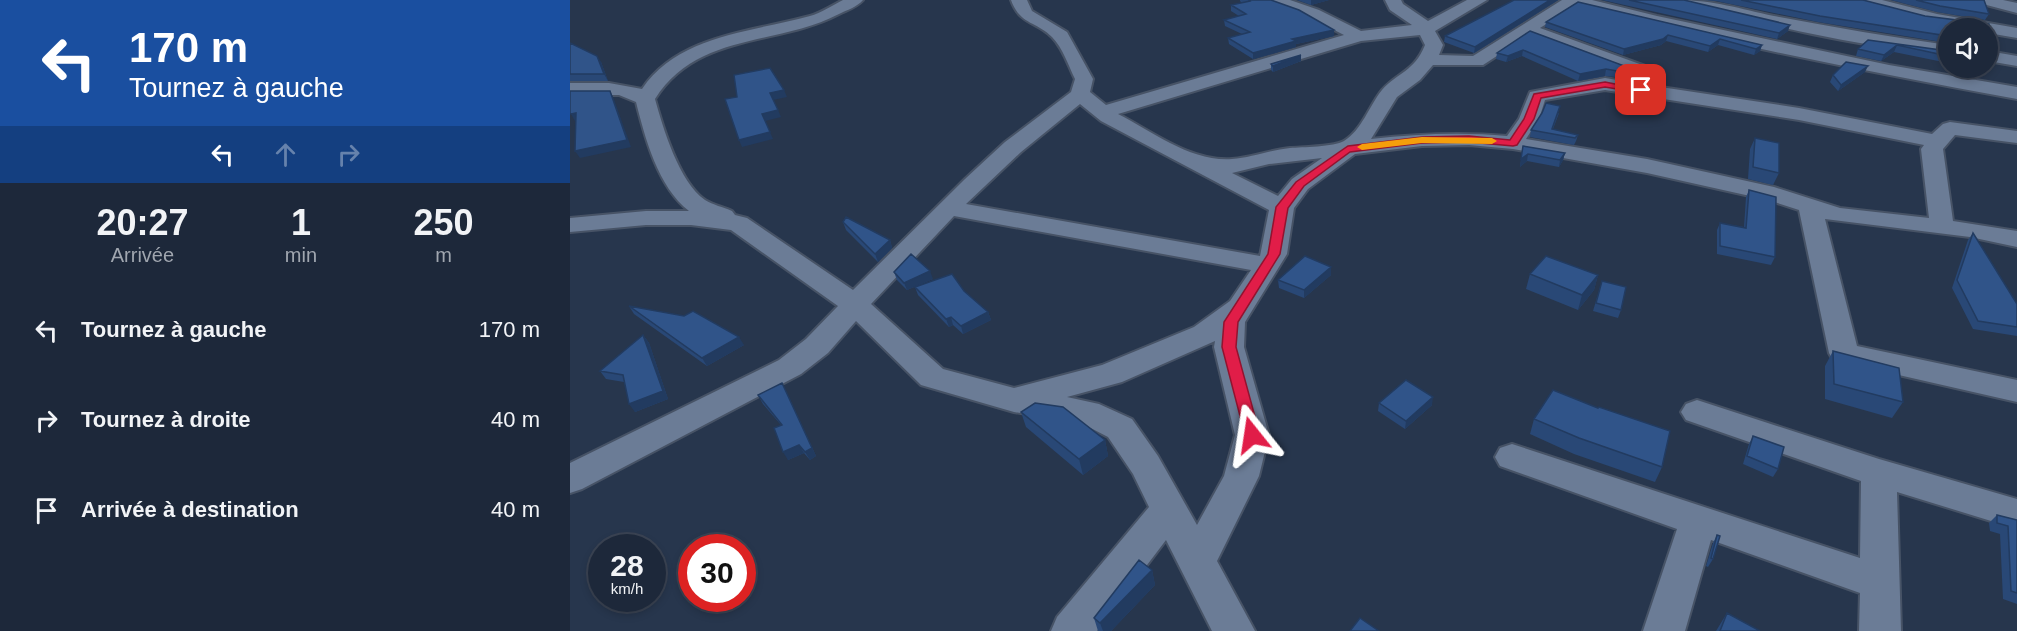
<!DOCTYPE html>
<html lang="fr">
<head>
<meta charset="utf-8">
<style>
  :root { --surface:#1d283a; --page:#2a3445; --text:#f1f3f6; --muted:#a0a6af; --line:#3b4454 }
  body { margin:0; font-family:Arial,sans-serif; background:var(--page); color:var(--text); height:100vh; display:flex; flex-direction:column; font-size:22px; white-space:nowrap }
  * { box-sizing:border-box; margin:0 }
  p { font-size:20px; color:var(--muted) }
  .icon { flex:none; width:33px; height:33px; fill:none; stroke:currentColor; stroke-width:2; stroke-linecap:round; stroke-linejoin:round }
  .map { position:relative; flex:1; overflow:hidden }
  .panel { display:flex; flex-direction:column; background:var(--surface); width:570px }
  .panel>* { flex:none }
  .hud { background:#1a4fa0; color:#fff; overflow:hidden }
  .controls { position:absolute; left:1368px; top:18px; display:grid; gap:12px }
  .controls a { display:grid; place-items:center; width:60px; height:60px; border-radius:50%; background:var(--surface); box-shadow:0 3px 9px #0003,0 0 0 2px var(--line); font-size:30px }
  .speed { position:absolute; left:18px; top:534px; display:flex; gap:12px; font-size:30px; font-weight:700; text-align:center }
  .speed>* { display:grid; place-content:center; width:78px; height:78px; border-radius:50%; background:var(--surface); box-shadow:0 3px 9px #0003,0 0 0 2px var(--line); line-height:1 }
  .speed small { font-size:15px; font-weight:400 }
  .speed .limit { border:9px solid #d22; background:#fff; color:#111 }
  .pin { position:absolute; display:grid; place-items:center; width:51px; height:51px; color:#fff; margin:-26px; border-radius:12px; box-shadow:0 3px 9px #0006 }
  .me { position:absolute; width:66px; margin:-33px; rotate:345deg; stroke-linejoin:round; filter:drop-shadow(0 0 4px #0008) }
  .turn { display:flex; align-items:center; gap:21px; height:126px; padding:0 30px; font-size:27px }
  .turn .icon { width:78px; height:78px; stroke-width:2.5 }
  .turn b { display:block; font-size:42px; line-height:51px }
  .lanes { display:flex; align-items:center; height:57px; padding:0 30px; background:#0003; justify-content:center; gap:30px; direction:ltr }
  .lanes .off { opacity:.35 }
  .eta { display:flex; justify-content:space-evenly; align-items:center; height:102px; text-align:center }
  .eta b { font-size:36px; font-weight:600; line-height:42px }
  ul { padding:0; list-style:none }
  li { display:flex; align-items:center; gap:18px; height:90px; padding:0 30px }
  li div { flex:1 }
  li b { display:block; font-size:22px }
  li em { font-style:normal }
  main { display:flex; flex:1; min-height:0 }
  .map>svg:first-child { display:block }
</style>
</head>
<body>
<main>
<section class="panel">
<div class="hud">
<div class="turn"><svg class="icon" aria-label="left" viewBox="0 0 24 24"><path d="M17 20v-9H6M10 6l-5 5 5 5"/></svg><div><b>170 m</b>Tournez à gauche</div></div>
<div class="lanes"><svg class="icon" aria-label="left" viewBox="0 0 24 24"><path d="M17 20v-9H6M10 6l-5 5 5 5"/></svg><svg class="icon off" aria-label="ahead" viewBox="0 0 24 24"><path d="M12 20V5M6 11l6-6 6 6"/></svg><svg class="icon off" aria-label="right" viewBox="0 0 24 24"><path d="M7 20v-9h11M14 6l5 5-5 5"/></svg></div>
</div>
<div class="eta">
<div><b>20:27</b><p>Arrivée</p></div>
<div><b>1</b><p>min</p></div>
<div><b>250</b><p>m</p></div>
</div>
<ul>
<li><svg class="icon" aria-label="left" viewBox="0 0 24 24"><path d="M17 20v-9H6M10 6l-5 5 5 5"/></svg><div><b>Tournez à gauche</b></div><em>170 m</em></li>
<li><svg class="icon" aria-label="right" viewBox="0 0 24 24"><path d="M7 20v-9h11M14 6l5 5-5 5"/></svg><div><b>Tournez à droite</b></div><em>40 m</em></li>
<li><svg class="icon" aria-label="arrive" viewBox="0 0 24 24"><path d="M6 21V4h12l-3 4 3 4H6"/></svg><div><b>Arrivée à destination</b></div><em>40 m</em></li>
</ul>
</section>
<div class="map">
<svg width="1447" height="631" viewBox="0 0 1447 631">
  <rect width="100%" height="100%" fill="#27364d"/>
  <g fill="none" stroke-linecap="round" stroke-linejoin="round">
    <defs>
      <path id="street" d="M273 0H293C287 7 277 10 269 14 208 46 127 32 85 99 93 128 109 182 135 200 143 205 153 207 162 211L165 215 177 218 283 290 395 179 435 142 501 92 505 79C498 65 493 48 482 37 466 21 450 25 441 0H457L462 11 497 32 523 79 520 92 536 105 774 35 737 16 700 3 697 0H720L749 10 791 31 842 25 820 10 815 0H831L833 4 858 21 897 0H917L865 31 873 45 869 55 903 56 992 0H1022L1087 16 1319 65 1447 87V99C1299 72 1151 43 1006 5L970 28 1089 71 1091 75 1084 86 1229 108 1362 134 1373 124 1380 122 1447 131V143L1385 135 1373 149 1383 221 1447 231V247L1400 237 1255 219 1287 346 1447 380V402L1263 360 1259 353 1229 210 1198 200 1077 173 943 149 899 145 852 146 785 154 738 189 724 208 717 254 675 322 674 347 699 435 689 476 647 561 685 631H642L596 540 527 631H481L487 617 579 507 563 474 538 437 511 423 444 412 351 385 286 321 258 353 231 374 12 489 0 493V463L209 360 236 339 268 306 161 230 121 225H76L0 232V218L76 211H119C88 187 75 138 66 102L49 95H0V83H39L72 89C108 35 182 32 240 16 251 13 263 5 273 0ZM850 35 855 45C844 72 828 72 812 90 799 106 792 130 774 141 764 147 732 147 720 148 700 150 681 158 662 159 621 162 583 132 548 114L791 41ZM959 35 1071 77 1066 83 1035 78 960 92 949 119 937 136C891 132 847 134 801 139L827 97 850 80 863 65H913ZM1035 90 1229 120 1354 145 1351 149 1359 218 1270 208 1204 187 1077 159 956 139 969 119 975 100ZM510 104 531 121 699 210 690 256 396 204 451 152ZM752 158 722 179 708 196 662 173 699 164ZM384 216 681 270 660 301 624 327 532 365 444 388 373 369 301 304ZM645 341 644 347 665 435 654 476 627 525 588 456 562 419 529 404 497 397 552 382Z
        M1108 0C1144 0 1170 9 1204 16 1262 27 1320 37 1378 45V55C1288 47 1198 25 1111 3Z
        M1286 0H1312L1367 14 1447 28V38L1418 33V28C1373 28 1331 15 1289 3Z
        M1406 0H1433L1447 3V13L1409 3Z
        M1418 51 1447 56V66L1418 61Z
        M1127 400 1309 459 1447 499V529L1327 492 1331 631H1289L1290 593 1141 540 1115 631H1073L1107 529 930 466 925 457 930 448 942 444 1290 558 1291 481 1116 420 1111 412 1116 404Z"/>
    </defs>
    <use href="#street" stroke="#475366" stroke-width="4"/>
    <use href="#street" fill="#6b7c96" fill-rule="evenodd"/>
  </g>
  <path fill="#294876" d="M670 0H701L764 36 726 44V47L683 59 659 44 658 38 672 34 655 26 654 20 669 16 661 11V5L672 3 670 1Z
    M727 0H759L741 5Z
    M944 0H988L904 53 874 42 875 36Z
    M1032 0H1114L1218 31 1207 39Z
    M1134 0H1293L1355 16 1419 24 1422 41 1419 47H1418V28H1378V43L1248 22 1146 1Z
    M1321 0H1414L1419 14 1415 20 1367 12Z
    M1008 2 1192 45 1190 51 1184 55 1148 45 1138 52 1096 41 1091 45 1053 55 975 27 976 22Z
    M960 31 1057 67 1055 73 1045 77 1035 76 1008 81 952 56 936 62 926 59 927 53Z
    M1298 40 1378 51V63L1324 52 1311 61 1286 56 1288 49Z
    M0 43 31 62 38 81H0Z
    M731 55V61L703 72 701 70V64Z
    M1295 72 1268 91 1260 82 1263 75Z
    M989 113 983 129 1008 135 1006 141 1004 145 960 137 961 130Z
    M1185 138 1209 173 1203 185 1178 179 1180 149Z
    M953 146 995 153 993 160 989 167 957 161 950 167Z
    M1179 190 1205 257 1201 265 1147 254V230L1150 223 1174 227 1176 197Z
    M273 222 320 240 322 248 308 262 276 230Z
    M1403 233 1447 304V336L1403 329 1382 288 1398 240Z
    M761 267V275L734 298 709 288 708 280Z
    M324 272 363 279 337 290 327 280Z
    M960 274 1028 275 1024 290 1008 310 956 289Z
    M1032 281 1051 310 1048 318 1023 311Z
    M345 287 394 291 418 312 421 320 393 334 383 325 379 327 348 295Z
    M59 306 174 345 137 366 64 314Z
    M73 335 79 343 98 399 65 412 54 382 36 379 30 371Z
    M1263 351 1333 402 1322 418 1255 399V366Z
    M216 391 246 456 240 460 234 453 218 460 211 425 193 404 188 395Z
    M809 403 862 405 835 429 808 411Z
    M451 412 535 440 538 456 513 475 456 427Z
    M964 419 1092 467 1085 482 1004 454 960 434Z
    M1183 436 1208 469 1203 477 1173 464 1179 444Z
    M1427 515 1447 520V604L1433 599 1430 534 1420 531 1419 523Z
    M1147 535 1143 559 1138 567 1136 566 1143 543Z
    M582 570 585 585 541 631H528L524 618Z
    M1157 613 1190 631H1146Z"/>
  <path fill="#223b60" d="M741 0H759L741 5Z
    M980 0H988L904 53 905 47Z
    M1220 25 1218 31 1207 39 1209 33Z
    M764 30V36L726 44V47L683 59V53L722 39Z
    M1098 35 1096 41 1091 45 1053 55 1054 49Z
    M1150 39 1148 45 1138 52 1140 46Z
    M1192 45 1190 51 1184 55 1186 49Z
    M1327 45 1324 52 1311 61 1314 55Z
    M953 50 952 56 936 62 938 56Z
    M731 55V61L703 72V66Z
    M27 56 31 62 38 81 34 74Z
    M1298 66 1295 72 1268 91 1271 85Z
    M1057 67 1055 73 1045 77 1047 71Z
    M1036 69 1035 76 1008 81 1010 74Z
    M214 90 217 97 203 100 200 93Z
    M40 91 43 97 61 147 10 158 5 151Z
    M208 110 211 117 195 121 203 139 172 147 169 140 192 114Z
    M6 113 10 120 5 121 1 114Z
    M995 153 993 160 989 167 990 160Z
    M958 154 957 161 950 167 951 159Z
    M320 240 322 248 308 262 305 254Z
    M761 267V275L734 298V290Z
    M360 271 363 279 337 290 334 283Z
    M1028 275 1024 290 1008 310 1012 295Z
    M418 312 421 320 393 334 391 326Z
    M381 317 383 325 379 327 376 319Z
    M73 335 79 343 98 399 65 412 59 404Z
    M169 337 174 345 137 366 132 358Z
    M212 383 246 456 240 460 235 452Z
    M863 397 862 405 835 429 836 421Z
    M535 440 538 456 513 475 509 459Z
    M229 445 234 453 218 460 213 452Z
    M582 570 585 585 541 631H533L530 623Z"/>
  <path fill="#305489" stroke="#223b60" stroke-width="1.5" d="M679 0H701L729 10 764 30 722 39 726 41 683 53 658 38 680 32 654 20 676 14 661 5 680 1Z
    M944 0H980L905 47 875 36Z
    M1059 0H1114L1220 25 1209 33Z
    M1171 0H1293L1355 16 1419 24 1422 41 1418 40V28H1378V36L1250 16Z
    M1346 0H1414L1419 14 1370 6Z
    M1008 2 1192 45 1186 49 1150 39 1140 46 1098 35 1093 39 1054 49 976 22Z
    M960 31 1057 67 1047 71 1036 69 1010 74 953 50 938 56 927 53Z
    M1298 40 1378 51V56L1327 45 1314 55 1288 49Z
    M0 43 27 56 34 74H0Z
    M731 55 703 66 701 64Z
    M1276 62 1298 66 1271 85 1263 75Z
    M200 68 214 90 200 93 208 110 192 114 200 132 169 140 155 99 167 97 164 75Z
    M0 91H40L57 140 5 151 6 113 1 114 0 113Z
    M976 103 990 106 982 129 1008 135 1005 138 961 130 972 113Z
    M1185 138 1209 143V173L1183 167Z
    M953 146 995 153 990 160 958 154 951 159Z
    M1179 190 1206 197 1205 257 1150 246V223L1176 228Z
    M276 217 320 240 305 254 273 222Z
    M1403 233 1447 304V327L1408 321 1387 280Z
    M341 254 360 271 334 283 324 272Z
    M735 256 761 267 734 290 708 280Z
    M976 256 1028 275 1012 295 960 274Z
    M382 274 394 291 418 312 391 326 381 317 376 319 345 287Z
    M1032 281 1056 287 1051 310 1026 303Z
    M59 306 114 316 123 311 169 337 132 358Z
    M73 335 93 391 59 404 53 375 30 371Z
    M1263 351 1329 368 1333 402 1264 384Z
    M836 380 863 397 836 421 809 403Z
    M212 383 242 448 235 452 229 445 213 452 204 428 212 425 188 395Z
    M983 390 1028 408 1029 407 1100 431 1092 467 1009 438 964 419Z
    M465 403 493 407 535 440 509 459 451 412Z
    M1183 436 1214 447 1208 469 1177 456Z
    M1427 515 1447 520V593L1441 591 1438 526 1427 523Z
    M1147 535 1150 536 1143 559 1141 558Z
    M569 560 582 570 530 623 524 618Z
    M1157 613 1190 631H1150Z
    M790 618 809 631H780Z"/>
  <path fill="#e11d48" stroke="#92132f" stroke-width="1.5" d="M1035 82 1075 90 1071 93 1035 87 971 98 964 119 947 145 943 146 899 142 852 143 780 152 734 186 718 208 710 254 668 322 666 347 690 435 687 439H676L652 347 654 322 698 254 706 207 726 182 778 146 852 137 899 136 940 140 954 119 964 94Z"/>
  <path fill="#f59e0b" d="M852 137 922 138 927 141 922 144 852 143 792 150 787 147 792 144Z"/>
</svg>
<div class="controls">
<a><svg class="icon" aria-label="sound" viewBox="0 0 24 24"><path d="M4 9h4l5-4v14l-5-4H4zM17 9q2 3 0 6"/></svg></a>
</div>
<div class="speed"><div>28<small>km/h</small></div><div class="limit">30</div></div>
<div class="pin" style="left:1071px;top:90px;background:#d93025"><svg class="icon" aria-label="arrive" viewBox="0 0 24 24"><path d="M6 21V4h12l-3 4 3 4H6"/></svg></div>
<svg class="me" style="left:682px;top:435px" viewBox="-20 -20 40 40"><path d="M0-17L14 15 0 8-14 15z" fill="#e11d48" stroke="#fff" stroke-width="4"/></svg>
</div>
</main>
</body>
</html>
